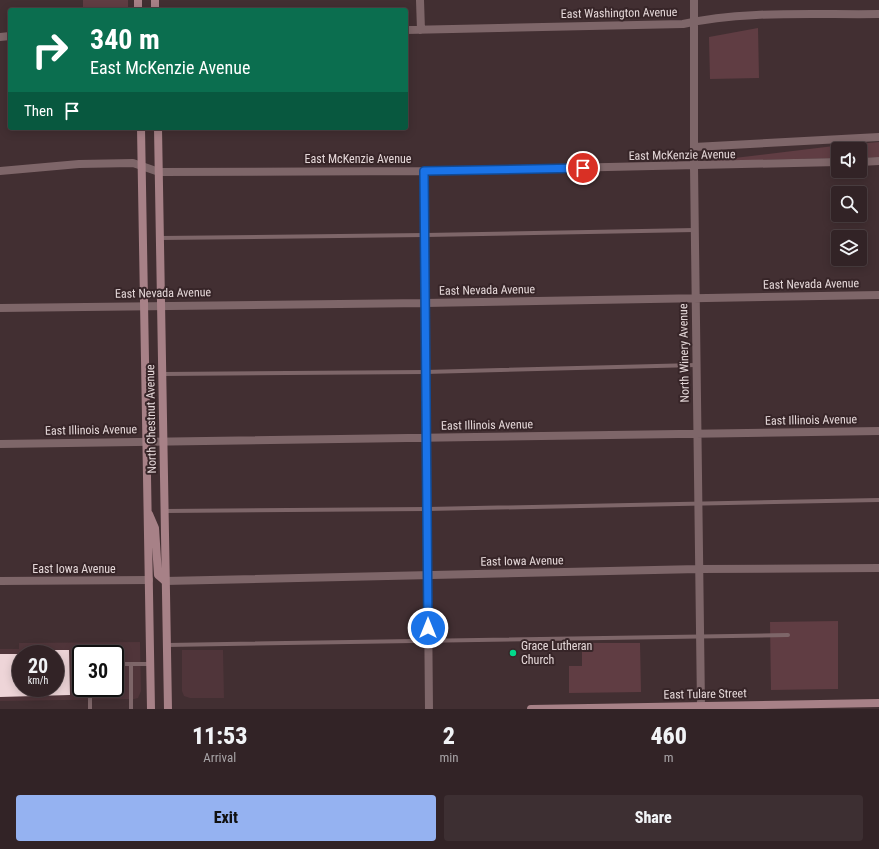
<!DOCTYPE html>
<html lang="en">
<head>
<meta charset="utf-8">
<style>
  :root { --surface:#322326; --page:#3d2f32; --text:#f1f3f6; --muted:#a8a4a7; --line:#4d4043; --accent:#95b2f1 }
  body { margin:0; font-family:"Roboto Condensed",sans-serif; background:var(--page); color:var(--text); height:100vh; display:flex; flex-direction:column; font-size:15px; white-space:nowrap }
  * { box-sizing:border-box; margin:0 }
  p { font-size:13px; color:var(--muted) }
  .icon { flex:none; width:22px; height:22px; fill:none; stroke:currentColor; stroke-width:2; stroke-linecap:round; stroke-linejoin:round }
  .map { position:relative; height:709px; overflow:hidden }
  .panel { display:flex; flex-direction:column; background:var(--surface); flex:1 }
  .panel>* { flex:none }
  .top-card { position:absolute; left:8px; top:8px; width:400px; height:122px; border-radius:4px; box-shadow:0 2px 10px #0003,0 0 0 1px var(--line); background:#0b6e4f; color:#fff; overflow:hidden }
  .controls { position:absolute; left:831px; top:142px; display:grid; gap:8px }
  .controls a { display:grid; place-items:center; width:36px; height:36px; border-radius:4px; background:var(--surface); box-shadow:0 2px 10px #0003,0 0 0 1px var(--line); font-size:20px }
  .speed { position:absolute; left:12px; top:645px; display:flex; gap:8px; font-size:20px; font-weight:700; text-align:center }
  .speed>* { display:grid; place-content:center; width:52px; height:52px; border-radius:50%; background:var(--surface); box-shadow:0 2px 10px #0003,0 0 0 1px var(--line); line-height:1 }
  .speed small { font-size:10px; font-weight:400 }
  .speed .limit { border:2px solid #111; border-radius:6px; background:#fff; color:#111 }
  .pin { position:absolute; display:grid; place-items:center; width:34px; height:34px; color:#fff; margin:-17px; border:2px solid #fff; border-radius:50%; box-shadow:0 1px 4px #0007 }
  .me { position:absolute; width:44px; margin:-22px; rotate:0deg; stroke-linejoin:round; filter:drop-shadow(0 0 3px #0008) }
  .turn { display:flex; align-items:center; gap:14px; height:84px; padding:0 16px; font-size:18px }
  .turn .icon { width:52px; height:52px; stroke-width:2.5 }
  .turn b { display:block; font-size:28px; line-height:34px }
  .then { display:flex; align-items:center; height:38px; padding:0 16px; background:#0003; gap:8px; font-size:15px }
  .eta { display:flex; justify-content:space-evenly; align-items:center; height:68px; text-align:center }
  .eta b { font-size:24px; font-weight:800; line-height:28px }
  .action { display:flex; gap:8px; margin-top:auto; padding:8px 16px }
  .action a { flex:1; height:46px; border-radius:4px; background:var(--accent); color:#111; font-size:16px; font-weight:800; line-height:46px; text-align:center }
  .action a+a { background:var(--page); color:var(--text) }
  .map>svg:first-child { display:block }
</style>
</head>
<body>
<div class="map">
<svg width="879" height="709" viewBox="0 0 879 709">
  <rect width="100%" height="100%" fill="#422f32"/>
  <path fill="#50353a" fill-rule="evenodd" d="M140 642 141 691 138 698 134 699 0 701V649H19V643ZM21 654H55V688H21ZM81 654H115V688H81Z
    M182 650H223L224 698H190L184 696 182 691Z"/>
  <path fill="#603d43" d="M83 0H128V10H83Z
    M758 28 759 78 710 79 709 37Z
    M879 142V157L860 158V149H838V158L709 161 834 146Z
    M838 621V689L771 690 770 622Z
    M582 643H640L641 692 569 693V666H582Z"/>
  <path fill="#eed5d8" d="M55 650H69L70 695 0 697V654H21V688H55Z"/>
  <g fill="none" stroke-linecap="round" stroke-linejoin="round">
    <path stroke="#7e6669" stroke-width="4" d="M160 238 425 235 695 230
      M163 374 425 372 696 365
      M165 511 427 509 879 500
      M167 645 788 635
      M115 664H150
      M90 709V688
      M131 709V664"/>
    <path stroke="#7e6669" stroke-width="8" d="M420 0 421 30
      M694 0V167L701 706
      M406 30 683 24C743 10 817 15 879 14
      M0 37 10 36
      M694 147 879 137
      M860 162 879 161
      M0 171 79 164 133 163 159 172 424 171 838 162
      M424 171 429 709
      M0 308 425 303 879 295
      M0 444 879 431
      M0 581 149 580
      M165 581 699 569 879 568"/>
    <path stroke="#a78187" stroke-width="8" d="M138 0V10
      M155 0V10
      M141 128 151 709
      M158 128 168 709
      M149 514 155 528 158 575 165 581
      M531 709 879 703"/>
  </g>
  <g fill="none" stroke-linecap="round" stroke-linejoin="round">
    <defs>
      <path id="route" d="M428 628 424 171 583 168"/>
    </defs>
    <use href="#route" stroke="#114b97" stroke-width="10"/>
    <use href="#route" stroke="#1a73e8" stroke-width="7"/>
  </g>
  <circle fill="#02d98b" stroke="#372528" stroke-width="1.5" cx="513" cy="653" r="4"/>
  <g text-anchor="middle" stroke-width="4" stroke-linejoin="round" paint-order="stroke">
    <g font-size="12" fill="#e5d8d9" stroke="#372528">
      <text transform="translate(619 13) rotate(-1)" y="4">East Washington Avenue</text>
      <text transform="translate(682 155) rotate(-1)" y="4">East McKenzie Avenue</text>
      <text x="358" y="163">East McKenzie Avenue</text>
      <text transform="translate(811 284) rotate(-1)" y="4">East Nevada Avenue</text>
      <text transform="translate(487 290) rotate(-1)" y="4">East Nevada Avenue</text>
      <text transform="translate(163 293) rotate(-1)" y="4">East Nevada Avenue</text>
      <text transform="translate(684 353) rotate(-91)" y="4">North Winery Avenue</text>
      <text transform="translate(151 419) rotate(-91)" y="4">North Chestnut Avenue</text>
      <text transform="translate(811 420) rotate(-1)" y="4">East Illinois Avenue</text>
      <text transform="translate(487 425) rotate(-1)" y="4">East Illinois Avenue</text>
      <text transform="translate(91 430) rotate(-1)" y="4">East Illinois Avenue</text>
      <text transform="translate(522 561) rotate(-1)" y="4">East Iowa Avenue</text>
      <text x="74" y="573">East Iowa Avenue</text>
      <text transform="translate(705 694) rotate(-1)" y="4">East Tulare Street</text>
    </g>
    <g font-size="12" fill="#e5d8d9" stroke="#372528" text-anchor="start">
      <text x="521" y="650">Grace Lutheran<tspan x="521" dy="14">Church</tspan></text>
    </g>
  </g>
</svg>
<div class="controls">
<a><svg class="icon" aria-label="sound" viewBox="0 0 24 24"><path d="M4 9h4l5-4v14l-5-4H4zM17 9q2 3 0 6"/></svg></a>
<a><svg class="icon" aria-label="search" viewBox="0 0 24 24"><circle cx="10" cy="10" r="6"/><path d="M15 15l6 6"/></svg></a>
<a><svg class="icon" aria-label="layers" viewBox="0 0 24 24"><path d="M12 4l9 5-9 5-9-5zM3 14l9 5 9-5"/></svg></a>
</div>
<div class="speed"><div>20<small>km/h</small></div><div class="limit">30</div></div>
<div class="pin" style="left:583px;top:168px;background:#d93025"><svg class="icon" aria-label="arrive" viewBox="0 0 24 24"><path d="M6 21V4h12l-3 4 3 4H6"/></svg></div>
<svg class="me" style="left:428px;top:628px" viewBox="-20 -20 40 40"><circle r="17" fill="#1a73e8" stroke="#fff" stroke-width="3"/><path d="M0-11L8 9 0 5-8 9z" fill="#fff"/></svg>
<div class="top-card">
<div class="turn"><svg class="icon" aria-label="right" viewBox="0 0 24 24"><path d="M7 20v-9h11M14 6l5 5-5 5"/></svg><div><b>340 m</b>East McKenzie Avenue</div></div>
<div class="then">Then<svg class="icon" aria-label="arrive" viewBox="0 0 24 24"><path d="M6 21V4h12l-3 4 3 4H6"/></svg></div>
</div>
</div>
<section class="panel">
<div class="eta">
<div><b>11:53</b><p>Arrival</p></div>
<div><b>2</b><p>min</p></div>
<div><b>460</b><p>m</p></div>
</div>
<div class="action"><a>Exit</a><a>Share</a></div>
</section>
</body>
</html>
